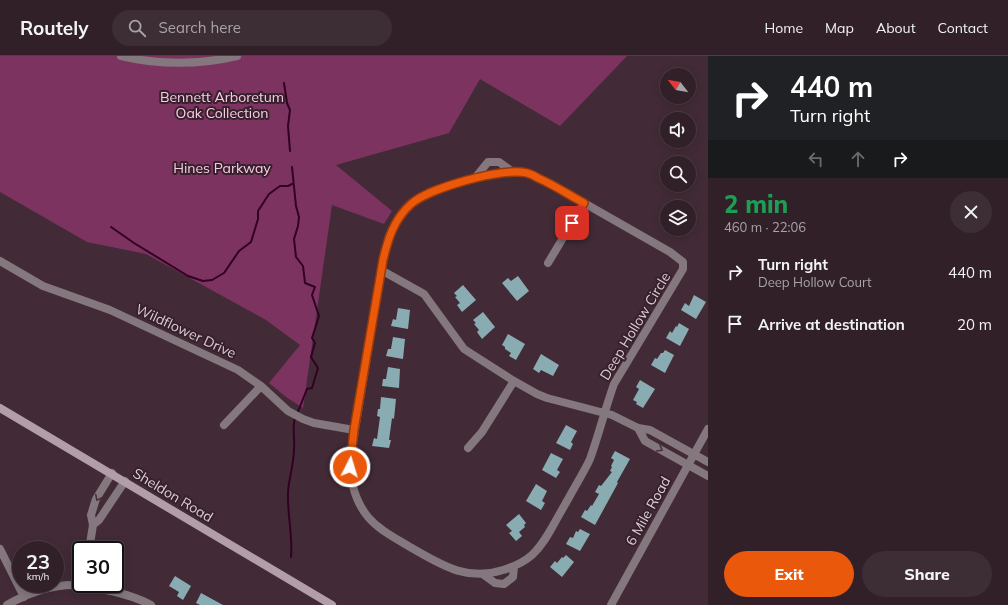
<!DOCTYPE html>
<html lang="en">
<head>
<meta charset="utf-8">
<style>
  :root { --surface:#322029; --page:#3d2d35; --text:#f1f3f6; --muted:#a8a3a8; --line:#4d3e46; --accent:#ea580c }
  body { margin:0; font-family:Mulish,sans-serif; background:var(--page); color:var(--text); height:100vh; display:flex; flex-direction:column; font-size:15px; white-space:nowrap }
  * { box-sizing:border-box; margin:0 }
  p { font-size:13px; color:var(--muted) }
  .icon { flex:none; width:22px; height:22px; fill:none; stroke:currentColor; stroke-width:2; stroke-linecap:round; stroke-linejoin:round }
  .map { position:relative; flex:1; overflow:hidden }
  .drawer { display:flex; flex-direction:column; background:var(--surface); width:300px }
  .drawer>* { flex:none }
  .top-card { background:#202124; color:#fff; overflow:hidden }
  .needle { width:26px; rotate:301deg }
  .controls { position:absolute; left:660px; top:12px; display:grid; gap:8px }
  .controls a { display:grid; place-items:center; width:36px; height:36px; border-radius:50%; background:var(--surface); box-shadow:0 2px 10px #0003,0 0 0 1px var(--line); font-size:20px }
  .speed { position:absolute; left:12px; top:485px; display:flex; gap:8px; font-size:20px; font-weight:700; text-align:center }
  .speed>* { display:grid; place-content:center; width:52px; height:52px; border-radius:50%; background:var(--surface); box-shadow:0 2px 10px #0003,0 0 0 1px var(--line); line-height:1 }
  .speed small { font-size:10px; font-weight:400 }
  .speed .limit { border:2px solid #111; border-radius:6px; background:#fff; color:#111 }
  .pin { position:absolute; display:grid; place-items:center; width:34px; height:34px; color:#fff; margin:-17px; border-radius:8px; box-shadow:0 2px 6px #0006 }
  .me { position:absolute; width:44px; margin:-22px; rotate:5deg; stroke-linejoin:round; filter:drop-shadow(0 0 3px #0008) }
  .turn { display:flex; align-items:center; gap:14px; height:84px; padding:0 16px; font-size:18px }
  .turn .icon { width:52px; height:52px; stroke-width:2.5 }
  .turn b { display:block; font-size:28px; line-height:34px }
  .lanes { display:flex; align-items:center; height:38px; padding:0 16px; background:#0003; justify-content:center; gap:20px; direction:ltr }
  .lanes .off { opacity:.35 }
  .round { display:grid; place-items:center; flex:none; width:42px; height:42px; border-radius:21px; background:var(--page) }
  .head { display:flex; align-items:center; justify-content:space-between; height:68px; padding:0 16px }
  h1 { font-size:24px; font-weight:800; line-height:30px; color:#1e9e55 }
  .button { display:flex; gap:8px; margin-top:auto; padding:8px 16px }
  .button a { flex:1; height:46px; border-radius:24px; background:var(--accent); color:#fff; font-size:16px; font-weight:800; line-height:46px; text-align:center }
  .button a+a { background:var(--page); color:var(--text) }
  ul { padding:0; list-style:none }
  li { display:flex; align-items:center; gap:12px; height:52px; padding:0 16px }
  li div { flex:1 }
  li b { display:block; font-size:15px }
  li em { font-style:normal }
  header { display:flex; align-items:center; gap:24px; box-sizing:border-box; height:56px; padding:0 20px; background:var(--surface); border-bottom:1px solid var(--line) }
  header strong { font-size:19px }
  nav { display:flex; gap:22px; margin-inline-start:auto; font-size:14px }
  .search { width:280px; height:36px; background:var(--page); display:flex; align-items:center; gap:10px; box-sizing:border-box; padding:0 14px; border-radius:22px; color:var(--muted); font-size:15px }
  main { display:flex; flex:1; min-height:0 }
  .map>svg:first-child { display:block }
</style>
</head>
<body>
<header>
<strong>Routely</strong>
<div class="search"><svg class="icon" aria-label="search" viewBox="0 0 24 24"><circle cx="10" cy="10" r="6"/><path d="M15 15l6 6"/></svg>Search here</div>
<nav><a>Home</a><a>Map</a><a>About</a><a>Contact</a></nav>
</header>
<main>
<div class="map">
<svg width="708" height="549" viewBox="0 0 708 549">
  <rect width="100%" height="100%" fill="#422b37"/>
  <path fill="#7c3360" d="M0 0H627L560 70 480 23 449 77 336 109 392 155 384 168 332 149 303 352 286 341 269 327 300 289 266 264 146 198 87 186 0 136Z"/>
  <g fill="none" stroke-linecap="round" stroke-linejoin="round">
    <path stroke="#302" stroke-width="2" d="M284 27 287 47 290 54 288 70 290 95
      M292 111 296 150 299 161 298 170 294 183 296 201 303 210 305 227 315 231 312 239 319 260 313 279 312 282 315 287 311 301 318 312 312 332 307 333 297 358
      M111 171 134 187 188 220 203 225 212 224 224 217 239 195 251 186 258 163V155L269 138 280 130H288L292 128
      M291 501C293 479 287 458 288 436 289 421 294 408 294 393 295 383 292 371 295 362"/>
  </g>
  <path fill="#89acb3" d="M518 220 529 235 517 245 502 227 508 222 511 225Z
    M463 229 476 244 462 256 457 249 460 247 455 241 457 240 454 237Z
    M694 239 706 246 696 263 681 254 685 247 689 250Z
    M398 252 410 254 408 273 391 270 393 263 396 264Z
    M483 256 495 271 482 283 477 276 479 274 474 268 476 267 473 264Z
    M679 267 689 273 680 290 666 282 670 275 672 277 676 270 677 271Z
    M508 278 525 288 516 304 509 300 511 297 505 293V291L502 289Z
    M393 281 405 283 403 303 386 300 388 293H391Z
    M665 294 674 299 665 317 651 309 655 302 657 303 661 297H663Z
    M541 298 559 309 553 320 541 314 539 317 533 313Z
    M388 311 400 313 399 332 382 330 383 323H386Z
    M640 324 655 333 643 352 636 348 637 346 633 344 639 333 636 331Z
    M381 341 396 343 394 363 392 362 389 384H391L389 392 372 390 374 382 377 383 380 361 377 360 378 353H380Z
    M566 369 577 375 571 386 573 388 570 394 556 387Z
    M615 395 630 403 617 426 618 427 595 469 581 461 585 454 587 455 591 449 592 450 599 438 595 436 599 429 601 430 612 416 610 415 612 411 611 410 614 404 611 402Z
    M551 397 563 403 557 414 560 416 556 422 542 414Z
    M536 428 547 435 542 445 545 447 541 454 526 445Z
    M519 458 526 467 524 469 525 471 519 476 522 480 516 485 509 477 512 475 506 469Z
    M580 473 590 478 580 495 566 488 570 481 573 482 576 475 578 476Z
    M566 499 574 506 562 521 550 511 555 505 557 507 562 501 563 502Z
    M175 520 191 530 183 544 177 540 179 536 169 530Z
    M201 537 223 549H200L196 547Z"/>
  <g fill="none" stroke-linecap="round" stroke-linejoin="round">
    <path stroke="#84787e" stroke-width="8" d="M513 116 528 117 549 127 670 196 683 206V213L614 328C605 353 599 378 590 403 587 410 583 416 580 422 573 434 566 447 559 459 551 473 544 488 532 499 524 506 513 511 503 514 466 526 440 508 410 491 395 482 379 474 368 461 355 445 350 425 350 404L383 204 389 180 399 162 411 148 429 136 487 119Z
      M475 122 488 106H499L513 116
      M0 205 43 230 110 254 238 314 261 330 288 355 303 363 314 367 354 374
      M548 207 584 147
      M381 214 424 238 464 293 514 325 537 338 547 342 612 359 638 372 650 374 708 406
      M224 369 261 330
      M638 372 645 385 708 420
      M468 392 482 376 514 325
      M93 469 99 464 125 425
      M0 493 24 541
      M89 494 93 469 91 459 96 443 112 417
      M484 519 495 527 504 528 513 521 514 511
      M7 549C27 537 54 528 77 529 80 529 83 530 86 531 109 534 130 538 151 549"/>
    <path stroke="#84787e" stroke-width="8" d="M121 0C159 9 199 9 237 0
      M611 549 708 373"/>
    <path stroke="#b29ea8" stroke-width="8" d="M0 352 332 549"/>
  </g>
  <defs><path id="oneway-chevron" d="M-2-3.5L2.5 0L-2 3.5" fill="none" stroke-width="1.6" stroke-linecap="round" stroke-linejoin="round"/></defs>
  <g stroke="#46323d">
    <use href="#oneway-chevron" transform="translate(660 393) rotate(30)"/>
    <use href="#oneway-chevron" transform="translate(98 442) rotate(117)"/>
  </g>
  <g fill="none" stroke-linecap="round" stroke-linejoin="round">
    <defs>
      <path id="route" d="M350 411 354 374 383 204C388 183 394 163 411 148 429 132 503 111 527 117 531 118 535 120 538 122 554 129 569 139 584 147L572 167"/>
    </defs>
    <use href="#route" stroke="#983908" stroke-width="10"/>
    <use href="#route" stroke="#ea580c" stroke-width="7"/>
  </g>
  <g text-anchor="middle" stroke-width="4" stroke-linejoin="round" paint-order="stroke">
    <g font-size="14" fill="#f9cce4" stroke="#37212d">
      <text x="222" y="46">Bennett Arboretum<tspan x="222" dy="16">Oak Collection</tspan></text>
      <text x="222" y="117">Hines Parkway</text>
    </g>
    <g font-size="14" fill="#dbccd4" stroke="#37212d">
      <text transform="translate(635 270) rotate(-59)" y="5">Deep Hollow Circle</text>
      <text transform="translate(186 275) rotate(25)" y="5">Wildflower Drive</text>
      <text transform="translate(173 439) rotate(31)" y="5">Sheldon Road</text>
      <text transform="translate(648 455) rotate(-61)" y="5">6 Mile Road</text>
    </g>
  </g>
</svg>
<div class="controls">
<a><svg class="needle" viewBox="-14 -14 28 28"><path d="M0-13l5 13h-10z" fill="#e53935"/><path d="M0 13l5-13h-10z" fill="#a8a3a8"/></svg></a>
<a><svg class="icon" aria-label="sound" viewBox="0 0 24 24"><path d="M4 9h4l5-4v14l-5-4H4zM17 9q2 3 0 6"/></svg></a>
<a><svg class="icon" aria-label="search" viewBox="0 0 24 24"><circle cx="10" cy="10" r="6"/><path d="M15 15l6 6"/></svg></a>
<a><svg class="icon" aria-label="layers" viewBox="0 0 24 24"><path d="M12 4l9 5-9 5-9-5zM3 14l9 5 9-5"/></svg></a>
</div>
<div class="speed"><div>23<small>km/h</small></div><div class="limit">30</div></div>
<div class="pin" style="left:572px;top:167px;background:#d93025"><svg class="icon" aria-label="arrive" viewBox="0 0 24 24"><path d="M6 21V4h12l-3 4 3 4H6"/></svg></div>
<svg class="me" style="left:350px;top:411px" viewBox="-20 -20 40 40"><circle r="17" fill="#ea580c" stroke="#fff" stroke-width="3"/><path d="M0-11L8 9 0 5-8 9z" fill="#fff"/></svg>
</div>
<section class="drawer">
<div class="top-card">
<div class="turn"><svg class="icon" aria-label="right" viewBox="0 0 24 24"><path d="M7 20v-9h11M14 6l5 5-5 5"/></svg><div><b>440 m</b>Turn right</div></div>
<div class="lanes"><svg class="icon off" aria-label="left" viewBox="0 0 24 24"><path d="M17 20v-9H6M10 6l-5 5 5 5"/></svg><svg class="icon off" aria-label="ahead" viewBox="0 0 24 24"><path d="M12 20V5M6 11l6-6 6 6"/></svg><svg class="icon" aria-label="right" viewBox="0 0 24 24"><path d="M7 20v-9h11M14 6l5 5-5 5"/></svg></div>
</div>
<div class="head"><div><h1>2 min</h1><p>460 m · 22:06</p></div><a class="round"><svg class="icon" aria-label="close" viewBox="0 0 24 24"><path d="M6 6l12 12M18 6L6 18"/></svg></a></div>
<ul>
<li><svg class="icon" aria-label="right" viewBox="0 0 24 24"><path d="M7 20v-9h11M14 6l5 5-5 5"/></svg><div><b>Turn right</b><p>Deep Hollow Court</p></div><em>440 m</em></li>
<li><svg class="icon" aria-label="arrive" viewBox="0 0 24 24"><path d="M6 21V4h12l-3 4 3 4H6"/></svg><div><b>Arrive at destination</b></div><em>20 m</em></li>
</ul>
<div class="button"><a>Exit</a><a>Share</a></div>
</section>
</main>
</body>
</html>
